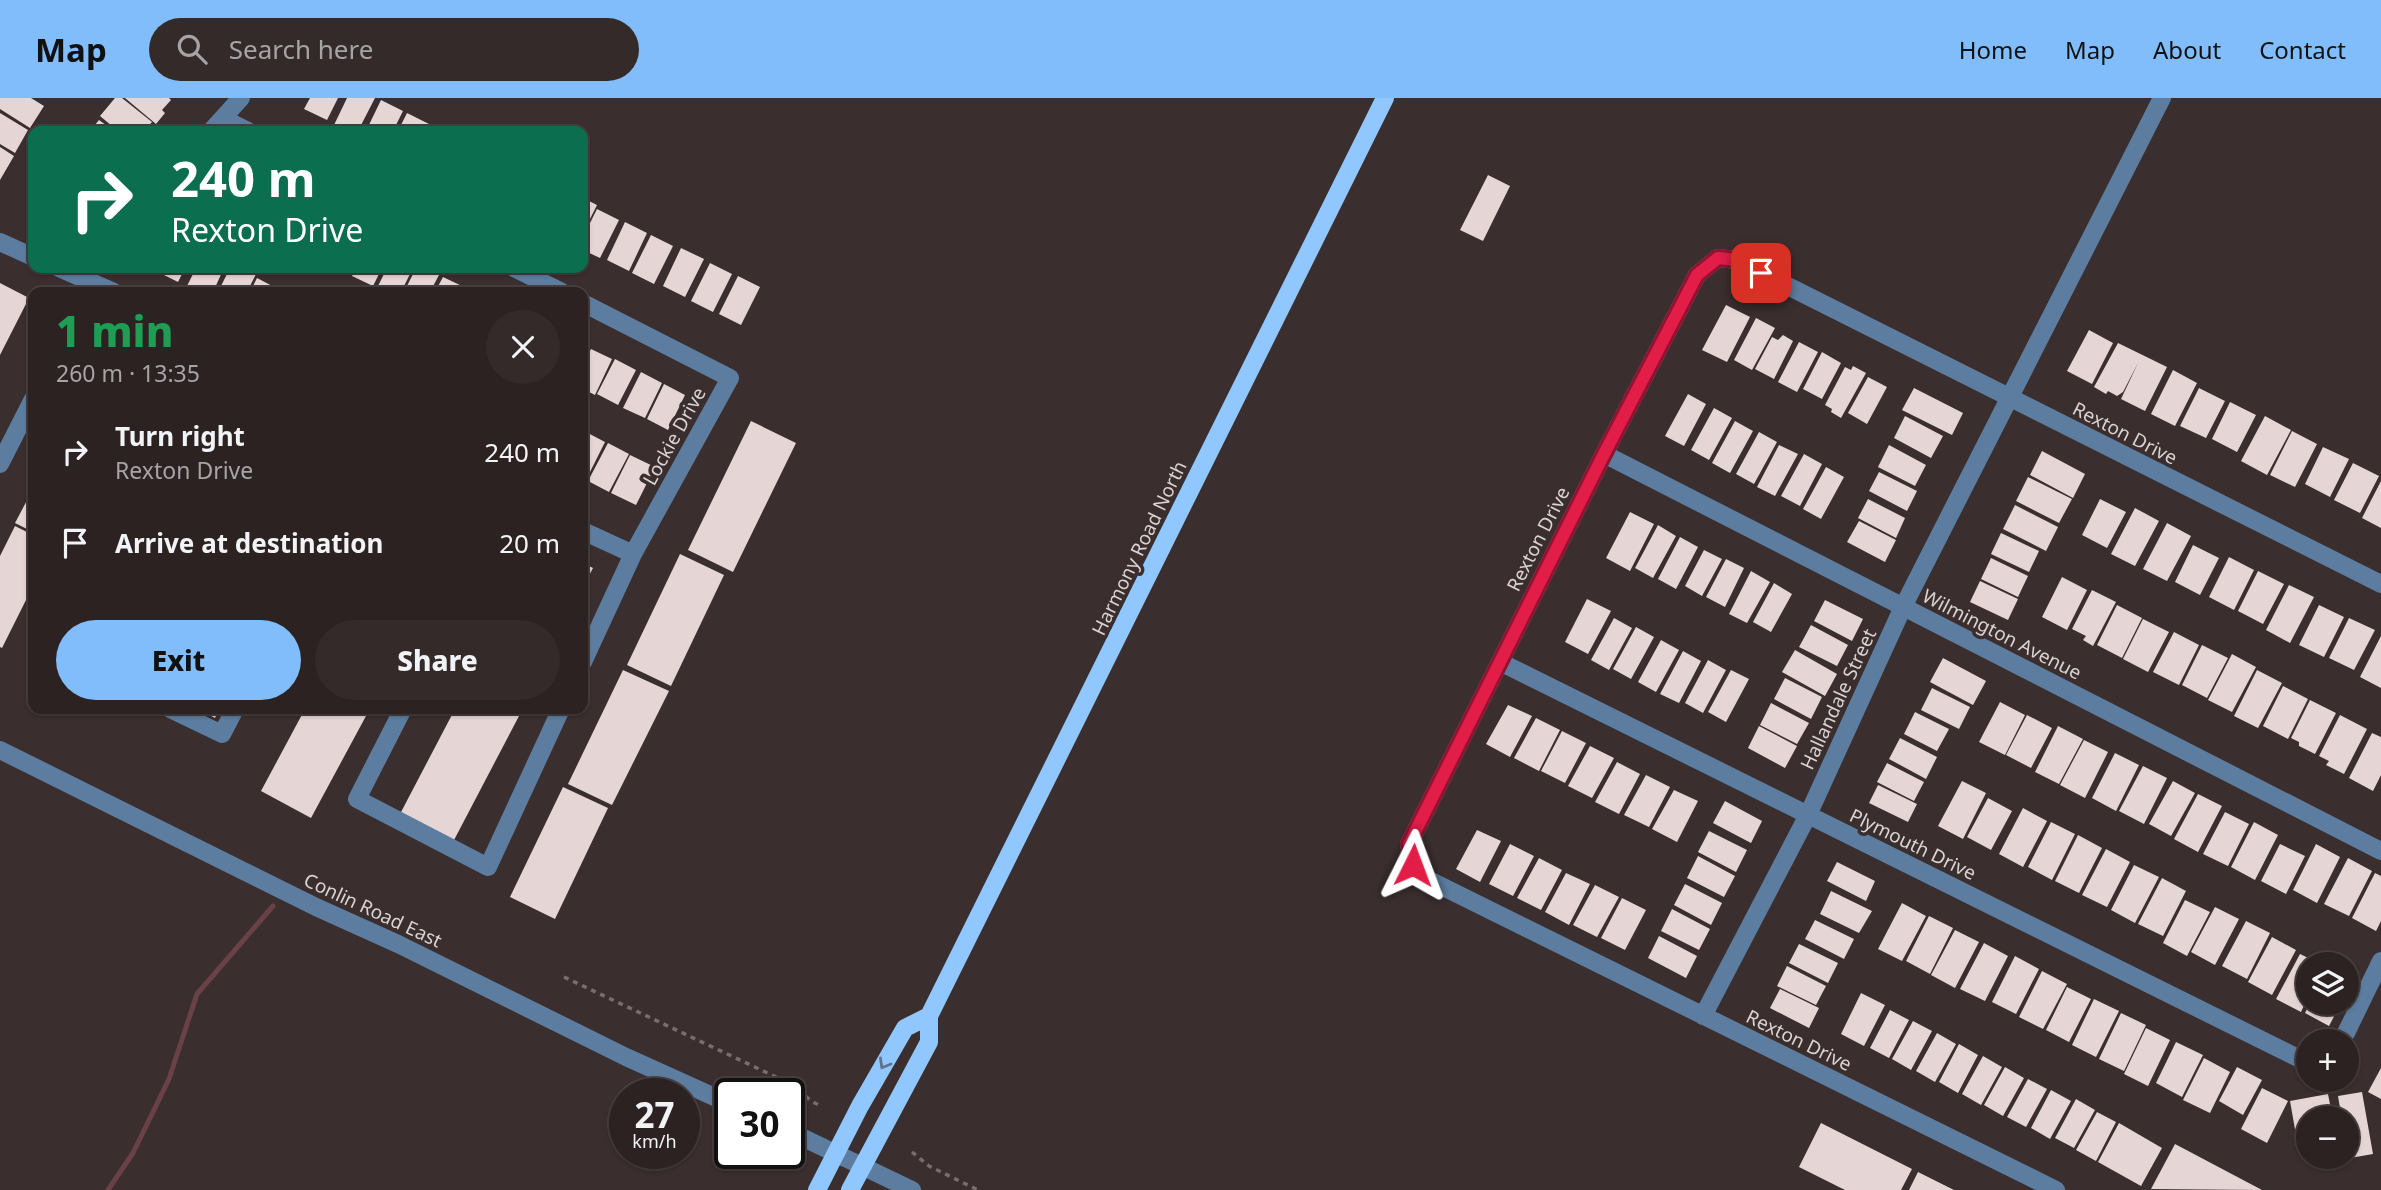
<!DOCTYPE html>
<html lang="en">
<head>
<meta charset="utf-8">
<style>
  :root { --surface:#2c2222; --page:#342a2a; --text:#f1f3f6; --muted:#a6a4a5; --line:#483f40; --accent:#80bdfa }
  body { margin:0; font-family:"Noto Sans",sans-serif; background:var(--page); color:var(--text); height:100vh; display:flex; flex-direction:column; font-size:26px; white-space:nowrap }
  * { box-sizing:border-box; margin:0 }
  p { font-size:23px; color:var(--muted) }
  .icon { flex:none; width:38px; height:38px; fill:none; stroke:currentColor; stroke-width:2; stroke-linecap:round; stroke-linejoin:round }
  .map { position:relative; flex:1; overflow:hidden }
  .side { position:absolute; left:28px; top:189px; width:560px; height:427px; display:flex; flex-direction:column; background:var(--surface); border-radius:14px; box-shadow:0 2px 5px #0004,0 0 0 2px var(--line) }
  .side>* { flex:none }
  .top-card { position:absolute; left:28px; top:28px; width:560px; height:147px; border-radius:14px; box-shadow:0 2px 5px #0004,0 0 0 2px var(--line); background:#0b6e4f; color:#fff; overflow:hidden }
  .controls { position:absolute; left:2296px; top:854px; display:grid; gap:14px }
  .controls a { display:grid; place-items:center; width:63px; height:63px; border-radius:50%; background:var(--surface); box-shadow:0 2px 5px #0004,0 0 0 2px var(--line); font-size:35px }
  .speed { position:absolute; left:609px; top:980px; display:flex; gap:14px; font-size:35px; font-weight:700; text-align:center }
  .speed>* { display:grid; place-content:center; width:91px; height:91px; border-radius:50%; background:var(--surface); box-shadow:0 2px 5px #0004,0 0 0 2px var(--line); line-height:1 }
  .speed small { font-size:18px; font-weight:400 }
  .speed .limit { border:4px solid #111; border-radius:10px; background:#fff; color:#111 }
  .pin { position:absolute; display:grid; place-items:center; width:60px; height:60px; color:#fff; margin:-30px; border-radius:14px; box-shadow:0 4px 10px #0006 }
  .me { position:absolute; width:77px; margin:-38px; rotate:3deg; stroke-linejoin:round; filter:drop-shadow(0 0 5px #0008) }
  .turn { display:flex; align-items:center; gap:24px; height:147px; padding:0 28px; font-size:32px }
  .turn .icon { width:91px; height:91px; stroke-width:2.5 }
  .turn b { display:block; font-size:49px; line-height:60px }
  .round { display:grid; place-items:center; flex:none; width:74px; height:74px; border-radius:37px; background:var(--page) }
  .summary { display:flex; align-items:center; justify-content:space-between; height:119px; padding:0 28px }
  h1 { font-size:42px; font-weight:800; line-height:52px; color:#1e9e55 }
  .cta { display:flex; gap:14px; margin-top:auto; padding:14px 28px }
  .cta a { flex:1; height:80px; border-radius:42px; background:var(--accent); color:#111; font-size:28px; font-weight:800; line-height:80px; text-align:center }
  .cta a+a { background:var(--page); color:var(--text) }
  ul { padding:0; list-style:none }
  li { display:flex; align-items:center; gap:21px; height:91px; padding:0 28px }
  li div { flex:1 }
  li b { display:block; font-size:26px }
  li em { font-style:normal }
  header { display:flex; align-items:center; gap:42px; box-sizing:border-box; height:98px; padding:0 35px; background:var(--accent); color:#111 }
  header strong { font-size:33px }
  nav { display:flex; gap:38px; margin-inline-start:auto; font-size:24px }
  .search { width:490px; height:63px; background:var(--page); display:flex; align-items:center; gap:18px; box-sizing:border-box; padding:0 24px; border-radius:38px; color:var(--muted); font-size:26px }
  .map>svg:first-child { display:block }
</style>
</head>
<body>
<header>
<strong>Map</strong>
<div class="search"><svg class="icon" aria-label="search" viewBox="0 0 24 24"><circle cx="10" cy="10" r="6"/><path d="M15 15l6 6"/></svg>Search here</div>
<nav><a>Home</a><a>Map</a><a>About</a><a>Contact</a></nav>
</header>
<div class="map">
<svg width="2381" height="1092" viewBox="0 0 2381 1092">
  <rect width="100%" height="100%" fill="#3a2e2e"/>
  <g fill="none" stroke-linecap="round" stroke-linejoin="round">
    <path stroke="#6a4146" stroke-width="5" d="M108 1092 133 1055 169 981 197 896 273 808"/>
  </g>
  <path fill="#e5d6d5" d="M0 0H31L44 8 30 30 0 11Z
    M115 0H122L152 24 144 33H118L100 18Z
    M125 0H169L171 2 162 12 165 15 156 26Z
    M310 0H338L327 22 304 11Z
    M347 0H375L358 33H347L334 27Z
    M381 2 403 13 393 33H366Z
    M0 15 28 32 15 55 0 46Z
    M407 15 429 26 426 33H398Z
    M99 22 114 33H90Z
    M0 49 14 58 0 82Z
    M1488 77 1510 88 1483 143 1460 132Z
    M583 100 597 107 583 135Z
    M597 111 619 122 600 160 583 152V139Z
    M625 124 647 135 629 173 607 162Z
    M651 137 673 148 654 186 632 175Z
    M681 150 704 161 685 199 663 188Z
    M710 165 732 176 713 214 691 203Z
    M160 170H185L178 184 158 174Z
    M196 170H224L213 194H195L186 190Z
    M230 170H242L256 176 247 194H218Z
    M356 170H382L373 188 352 178Z
    M387 170H413L401 194H384L377 190Z
    M416 170H424L439 177 430 194H404Z
    M738 178 760 189 741 227 719 216Z
    M443 179 464 189 462 194H435Z
    M257 180 278 191 277 194H250Z
    M0 185 29 200 0 257Z
    M1726 207 1750 219 1727 264 1702 252Z
    M1756 220 1775 230 1752 272 1734 262Z
    M2089 232 2113 245 2092 286 2067 273Z
    M1783 237 1793 243 1774 281 1755 271 1772 239 1778 242Z
    M1799 244 1818 254 1797 294 1778 284Z
    M2118 245 2167 269 2145 313 2121 301 2138 265 2123 294 2117 298 2108 293 2106 296 2094 289Z
    M591 251 612 261 595 297 583 291V267Z
    M1822 254 1841 265 1822 301 1803 291Z
    M615 261 636 272 618 307 597 296Z
    M1853 268 1866 275 1841 320 1831 314 1832 311 1825 307 1845 269 1851 272Z
    M2173 272 2197 285 2175 328 2151 316Z
    M641 274 662 285 645 320 623 310Z
    M1868 279 1887 289 1867 326 1848 315Z
    M664 286 685 297 668 332 647 321Z
    M1914 290 1963 315 1952 337 1902 312Z
    M2199 290 2225 303 2206 340 2180 328Z
    M1688 296 1706 306 1684 348 1665 338Z
    M2230 304 2256 317 2237 354 2212 341Z
    M1714 310 1732 320 1709 362 1691 352Z
    M1905 318 1943 338 1931 360 1894 340Z
    M2265 318 2291 332 2267 377 2241 363Z
    M751 323 796 345 733 474 688 452Z
    M1735 323 1753 333 1730 375 1712 365Z
    M584 333 605 344 586 382 583 380Z
    M2292 333 2317 346 2295 389 2270 377Z
    M1759 334 1777 344 1754 386 1736 376Z
    M608 345 629 356 609 394 588 383Z
    M1779 347 1798 356 1775 398 1757 389Z
    M1889 347 1926 367 1915 388 1878 369Z
    M2323 349 2349 361 2330 399 2305 386Z
    M2042 353 2085 376 2073 400 2030 377Z
    M1804 356 1822 366 1800 408 1781 398Z
    M630 357 655 369 636 407 611 395Z
    M2353 365 2379 378 2360 415 2334 402Z
    M1826 369 1844 379 1821 421 1803 411Z
    M1879 374 1917 393 1907 413 1869 393Z
    M2028 379 2072 401 2059 425 2016 403Z
    M2381 383V430L2362 420Z
    M33 391V434L15 425Z
    M1868 401 1905 420 1896 440 1858 420Z
    M2100 401 2126 414 2107 450 2082 437Z
    M2015 407 2058 429 2046 453 2003 431Z
    M2135 410 2159 423 2135 468 2111 456Z
    M1630 414 1654 426 1630 473 1606 460Z
    M1859 423 1896 442 1885 464 1847 444Z
    M2167 425 2191 438 2167 483 2143 471Z
    M1658 427 1676 438 1653 480 1635 470Z
    M15 428 33 437V488L2 550 0 549V458Z
    M2001 435 2039 453 2029 474 1991 456Z
    M1680 439 1698 449 1676 491 1658 481Z
    M2193 447 2219 460 2200 497 2175 484Z
    M1704 452 1722 461 1702 498 1685 488Z
    M680 456 724 477 671 588 627 567Z
    M2229 459 2254 472 2234 512 2209 499Z
    M1991 460 2028 478 2018 499 1981 481Z
    M1726 461 1744 470 1725 509 1706 499Z
    M583 465 593 470 583 489Z
    M1751 473 1770 484 1747 525 1729 516Z
    M2258 473 2284 486 2263 526 2238 513Z
    M2062 479 2087 492 2067 532 2042 519Z
    M1980 483 2018 501 2008 522 1970 504Z
    M1774 485 1792 496 1771 534 1753 524Z
    M2289 487 2314 499 2290 545 2266 532Z
    M2092 492 2116 504 2093 548 2083 542 2086 538 2072 531Z
    M1587 501 1611 513 1588 556 1565 544Z
    M1825 502 1863 521 1852 543 1814 523Z
    M2117 507 2142 520 2122 560 2097 547Z
    M2319 507 2344 519 2324 559 2299 547Z
    M1614 520 1632 530 1609 572 1591 562Z
    M2349 520 2375 532 2354 572 2329 560Z
    M2143 521 2169 534 2148 574 2123 561Z
    M1811 527 1848 547 1837 568 1799 549Z
    M1636 529 1654 539 1631 581 1613 571Z
    M2174 534 2199 547 2179 587 2153 574Z
    M2381 538V590L2360 579Z
    M1661 542 1679 552 1656 594 1638 584Z
    M2202 547 2228 560 2207 600 2182 587Z
    M1795 552 1837 576 1825 598 1782 574Z
    M1683 553 1701 563 1679 605 1660 596Z
    M2232 556 2256 569 2232 614 2208 602Z
    M1943 560 1986 583 1973 607 1930 584Z
    M1708 562 1726 572 1703 615 1685 605Z
    M623 572 669 593 612 707 568 686Z
    M1731 572 1749 581 1726 624 1708 614Z
    M2257 572 2282 585 2258 630 2234 618Z
    M1785 580 1822 599 1811 621 1774 601Z
    M2283 588 2308 601 2288 641 2263 628Z
    M1932 590 1970 609 1959 631 1921 612Z
    M2310 602 2336 615 2315 656 2299 648V644L2291 640Z
    M2000 604 2025 617 2005 657 1979 644Z
    M1771 605 1809 625 1797 646 1760 627Z
    M1508 607 1532 618 1510 659 1486 646Z
    M198 611H219L215 620Z
    M305 611H353L366 618 311 720 261 693Z
    M455 611H505L519 618 453 744 400 716Z
    M1915 614 1949 631 1937 653 1904 636Z
    M2027 617 2052 630 2031 670 2006 657Z
    M2340 617 2367 631 2344 676 2326 667 2329 663 2319 658Z
    M1536 620 1560 632 1539 673 1514 660Z
    M1759 628 1797 648 1785 670 1748 650Z
    M2058 628 2083 641 2059 686 2035 674Z
    M1562 633 1586 645 1565 685 1541 673Z
    M2372 635 2381 639V677L2373 693 2349 680Z
    M1900 640 1937 659 1926 681 1889 661Z
    M2084 642 2108 654 2085 700 2060 687Z
    M1590 648 1614 660 1592 700 1568 688Z
    M2115 655 2139 667 2116 713 2092 700Z
    M1617 664 1640 676 1619 716 1595 704Z
    M1887 665 1924 684 1914 703 1877 684Z
    M2143 668 2167 680 2144 726 2119 713Z
    M1646 677 1670 689 1649 729 1624 717Z
    M1962 683 1986 695 1963 741 1938 728Z
    M2173 683 2195 695 2171 738 2149 726Z
    M1878 687 1917 706 1908 724 1869 705Z
    M563 689 608 710 555 821 510 799Z
    M1674 692 1698 703 1677 744 1652 731Z
    M2198 696 2222 708 2198 754 2174 741Z
    M1988 700 2012 713 1991 752 1967 739Z
    M1725 703 1762 723 1751 745 1713 725Z
    M2023 710 2047 723 2023 769 1999 756Z
    M2225 714 2249 726 2228 768 2203 756Z
    M2051 724 2075 736 2052 782 2028 769Z
    M2254 724 2278 737 2255 782 2231 769Z
    M1477 732 1501 743 1480 784 1456 771Z
    M1709 733 1747 752 1736 774 1698 754Z
    M2078 737 2102 750 2079 795 2055 783Z
    M1510 746 1534 758 1513 798 1489 786Z
    M2280 746 2305 758 2286 796 2261 783Z
    M2316 746 2340 759 2317 805 2293 792Z
    M2106 751 2130 764 2107 809 2082 797Z
    M1698 758 1735 778 1724 799 1687 780Z
    M1539 760 1562 772 1541 812 1517 800Z
    M2348 760 2372 773 2349 818 2324 806Z
    M1837 764 1875 783 1866 803 1827 783Z
    M2134 767 2159 779 2135 825 2111 812Z
    M1566 775 1590 786 1569 827 1545 814Z
    M2375 775 2381 778V823L2376 833 2352 820Z
    M2162 780 2186 793 2163 838 2138 826Z
    M1685 786 1722 805 1711 827 1674 807Z
    M1595 787 1619 799 1597 839 1573 827Z
    M1831 793 1872 813 1859 835 1820 816Z
    M1622 800 1646 812 1625 852 1601 840Z
    M2185 802 2210 814 2187 858 2163 845Z
    M1902 805 1926 818 1902 863 1878 851Z
    M2215 809 2239 821 2215 867 2191 854Z
    M1672 811 1710 831 1699 852 1661 833Z
    M1929 818 1953 830 1930 876 1906 863Z
    M1815 822 1854 841 1844 861 1805 841Z
    M2246 823 2270 835 2247 881 2222 868Z
    M1955 832 1979 844 1955 890 1931 877Z
    M1659 838 1697 858 1686 880 1648 860Z
    M2272 839 2296 852 2272 897 2248 884Z
    M1984 845 2008 858 1985 903 1960 891Z
    M1799 846 1838 865 1828 885 1789 865Z
    M2300 856 2321 866H2308V899L2301 914 2276 901Z
    M2015 858 2039 871 2016 916 1992 904Z
    M1787 868 1826 888 1816 907 1777 888Z
    M2042 873 2067 886 2043 931 2019 919Z
    M2067 889 2091 901 2069 944 2046 932Z
    M1780 891 1819 910 1809 930 1770 910Z
    M1861 895 1885 907 1864 948 1841 936Z
    M2094 901 2119 913 2096 959 2072 947Z
    M2310 905H2341L2329 928 2305 915Z
    M1890 912 1909 922 1889 960 1870 950Z
    M2121 915 2146 927 2124 973 2099 961Z
    M1913 923 1932 933 1911 972 1892 961Z
    M2146 930 2170 942 2148 988 2124 976Z
    M1937 935 1956 946 1935 984 1916 973Z
    M2176 944 2203 957 2182 999 2156 985Z
    M1959 946 1978 957 1958 995 1939 984Z
    M1983 958 2002 969 1981 1007 1962 996Z
    M2204 960 2230 974 2210 1015 2183 1002Z
    M2005 969 2024 980 2003 1018 1984 1007Z
    M2237 969 2262 982 2243 1017 2219 1003Z
    M2381 970V1001L2368 994Z
    M2028 981 2047 991 2026 1029 2007 1019Z
    M2262 990 2288 1003 2267 1045 2241 1031Z
    M2051 992 2071 1003 2050 1041 2031 1030Z
    M2362 994 2373 1056 2333 1063 2332 1059H2347V1020H2308V1053L2299 1054 2290 1003 2328 996 2332 1017 2341 1016 2338 998Z
    M2076 1001 2095 1012 2074 1050 2055 1040Z
    M2097 1014 2116 1024 2096 1063 2076 1052Z
    M1821 1025 1912 1071 1901 1092H1845L1799 1069Z
    M2119 1025 2162 1050 2141 1088 2098 1064Z
    M2175 1046 2262 1092 2151 1091Z
    M1918 1074 1954 1092H1909Z"/>
  <g fill="none" stroke-linecap="round" stroke-linejoin="round">
    <path stroke="#796e6e" stroke-width="3.5" stroke-dasharray="5 5" stroke-linecap="butt" d="M564 879 793 987 811 1003 819 1007
      M912 1054 929 1068 978 1092"/>
    <path stroke="#5c7d9f" stroke-width="18" d="M224 21 248 33
      M211 33 241 0
      M0 144 33 159
      M59 170 114 194
      M514 170 562 194
      M583 205 730 280 633 456 583 564
      M1604 356 2381 753
      M0 366 33 301
      M583 433 633 456
      M1500 564 2298 960 2308 959
      M170 611 222 636 235 611
      M403 611 357 701 488 769 561 611
      M0 652 316 809 398 846 626 959 730 1006
      M1703 918 1808 717 1903 509 2162 0
      M2339 943 2346 935 2381 863
      M789 1033 912 1092
      M2056 1092 1427 781 1413 767 1409 746 1604 356 1697 177 1718 160 1736 162 2381 486"/>
    <path stroke="#90c7ff" stroke-width="18" d="M817 1092 860 1008 905 930 929 918
      M850 1092 929 944V918L1385 0"/>
  </g>
  <defs><path id="oneway-chevron" d="M-2-3.5L2.5 0L-2 3.5" fill="none" stroke-width="1.6" stroke-linecap="round" stroke-linejoin="round" transform="scale(1.75)"/></defs>
  <use stroke="#61738c" href="#oneway-chevron" transform="translate(884 966) rotate(120)"/>
  <g fill="none" stroke-linecap="round" stroke-linejoin="round">
    <defs>
      <path id="route" d="M1413 767 1409 746 1604 356 1697 177 1718 160 1737 162 1761 175"/>
    </defs>
    <use href="#route" stroke="#92132f" stroke-width="18"/>
    <use href="#route" stroke="#e11d48" stroke-width="12"/>
  </g>
  <g text-anchor="middle" stroke-width="7" stroke-linejoin="round" paint-order="stroke">
    <g font-size="19" fill="#dbd3d3" stroke="#3a2e2e">
      <text transform="translate(2125 335) rotate(27)" y="7">Rexton Drive</text>
      <text transform="translate(674 338) rotate(-61)" y="7">Lockie Drive</text>
      <text transform="translate(1538 441) rotate(-63)" y="7">Rexton Drive</text>
      <text transform="translate(1139 450) rotate(-64)" y="7">Harmony Road North</text>
      <text transform="translate(2002 536) rotate(27)" y="7">Wilmington Avenue</text>
      <text transform="translate(1838 601) rotate(-65)" y="7">Hallandale Street</text>
      <text transform="translate(1913 746) rotate(26)" y="7">Plymouth Drive</text>
      <text transform="translate(373 812) rotate(25)" y="7">Conlin Road East</text>
      <text transform="translate(1799 942) rotate(26)" y="7">Rexton Drive</text>
    </g>
  </g>
</svg>
<div class="controls">
<a><svg class="icon" aria-label="layers" viewBox="0 0 24 24"><path d="M12 4l9 5-9 5-9-5zM3 14l9 5 9-5"/></svg></a>
<a>+</a>
<a>−</a>
</div>
<div class="speed"><div>27<small>km/h</small></div><div class="limit">30</div></div>
<div class="pin" style="left:1761px;top:175px;background:#d93025"><svg class="icon" aria-label="arrive" viewBox="0 0 24 24"><path d="M6 21V4h12l-3 4 3 4H6"/></svg></div>
<svg class="me" style="left:1413px;top:767px" viewBox="-20 -20 40 40"><path d="M0-17L14 15 0 8-14 15z" fill="#e11d48" stroke="#fff" stroke-width="4"/></svg>
<div class="top-card">
<div class="turn"><svg class="icon" aria-label="right" viewBox="0 0 24 24"><path d="M7 20v-9h11M14 6l5 5-5 5"/></svg><div><b>240 m</b>Rexton Drive</div></div>
</div>
<section class="side">
<div class="summary"><div><h1>1 min</h1><p>260 m · 13:35</p></div><a class="round"><svg class="icon" aria-label="close" viewBox="0 0 24 24"><path d="M6 6l12 12M18 6L6 18"/></svg></a></div>
<ul>
<li><svg class="icon" aria-label="right" viewBox="0 0 24 24"><path d="M7 20v-9h11M14 6l5 5-5 5"/></svg><div><b>Turn right</b><p>Rexton Drive</p></div><em>240 m</em></li>
<li><svg class="icon" aria-label="arrive" viewBox="0 0 24 24"><path d="M6 21V4h12l-3 4 3 4H6"/></svg><div><b>Arrive at destination</b></div><em>20 m</em></li>
</ul>
<div class="cta"><a>Exit</a><a>Share</a></div>
</section>
</div>
</body>
</html>
